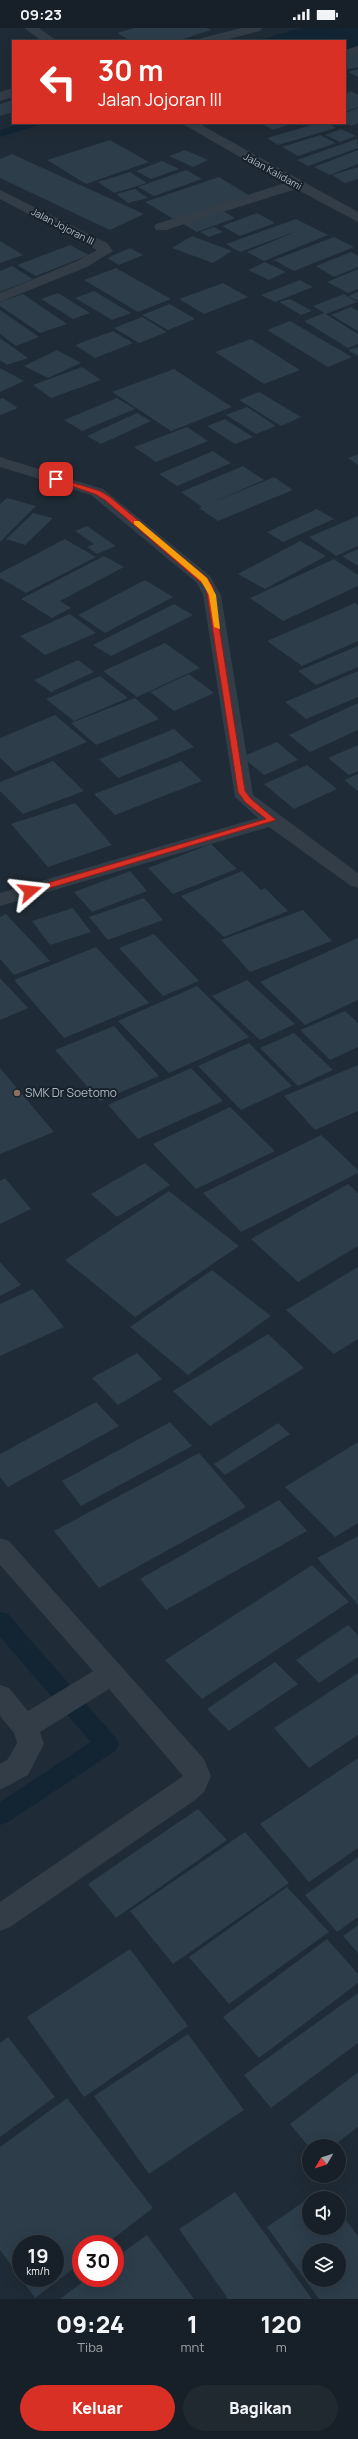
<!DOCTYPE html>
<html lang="id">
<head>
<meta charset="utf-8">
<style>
  :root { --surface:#172028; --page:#202830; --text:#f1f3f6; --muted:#9ea3a8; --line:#363e45; --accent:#d93025 }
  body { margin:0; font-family:Manrope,sans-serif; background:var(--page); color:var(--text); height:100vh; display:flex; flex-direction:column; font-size:15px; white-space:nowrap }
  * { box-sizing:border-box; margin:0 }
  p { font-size:13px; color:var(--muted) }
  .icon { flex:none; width:22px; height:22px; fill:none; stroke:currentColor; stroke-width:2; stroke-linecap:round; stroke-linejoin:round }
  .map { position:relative; height:2271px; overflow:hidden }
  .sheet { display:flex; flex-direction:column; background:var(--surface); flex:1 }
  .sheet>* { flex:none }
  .guide { position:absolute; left:12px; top:12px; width:334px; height:84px; border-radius:0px; box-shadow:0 4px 16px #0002,0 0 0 1px var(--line); background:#d93025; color:#fff; overflow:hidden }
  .needle { width:26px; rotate:231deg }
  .fabs { position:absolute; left:302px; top:2111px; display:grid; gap:8px }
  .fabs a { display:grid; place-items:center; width:44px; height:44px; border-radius:50%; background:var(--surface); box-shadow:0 4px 16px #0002,0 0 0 1px var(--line); font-size:20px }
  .speed { position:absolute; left:12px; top:2207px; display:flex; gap:8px; font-size:20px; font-weight:700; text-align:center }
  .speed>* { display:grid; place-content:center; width:52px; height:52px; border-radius:50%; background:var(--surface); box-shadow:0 4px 16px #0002,0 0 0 1px var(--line); line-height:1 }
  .speed small { font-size:10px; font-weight:400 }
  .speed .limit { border:6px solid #d22; background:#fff; color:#111 }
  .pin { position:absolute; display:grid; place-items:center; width:34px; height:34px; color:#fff; margin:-17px; border-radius:8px; box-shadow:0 2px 6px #0006 }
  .me { position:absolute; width:44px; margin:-22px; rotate:73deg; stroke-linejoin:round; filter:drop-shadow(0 0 3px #0008) }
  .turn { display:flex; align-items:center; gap:14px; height:84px; padding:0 20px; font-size:18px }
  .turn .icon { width:52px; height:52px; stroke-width:2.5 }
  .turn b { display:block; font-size:28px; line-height:34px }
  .eta { display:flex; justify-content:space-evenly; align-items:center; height:68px; text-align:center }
  .eta b { font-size:24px; font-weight:800; line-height:28px }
  .cta { display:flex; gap:8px; margin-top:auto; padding:8px 20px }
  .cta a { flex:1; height:46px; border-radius:24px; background:var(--accent); color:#fff; font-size:16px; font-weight:800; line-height:46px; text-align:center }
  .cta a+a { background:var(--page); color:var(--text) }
  .status { display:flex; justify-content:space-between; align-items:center; height:28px; padding:0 20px; background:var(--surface); direction:ltr }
  .status svg { height:11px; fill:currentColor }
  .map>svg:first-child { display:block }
</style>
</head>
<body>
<div class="status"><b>09:23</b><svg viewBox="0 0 49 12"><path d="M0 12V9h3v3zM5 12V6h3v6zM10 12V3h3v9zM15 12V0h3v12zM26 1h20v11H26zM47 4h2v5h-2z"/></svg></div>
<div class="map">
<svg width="358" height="2271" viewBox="0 0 358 2271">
  <rect width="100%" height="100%" fill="#1f2b36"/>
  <path fill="#132433" d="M301 0H358V18L345 22V13H256Z"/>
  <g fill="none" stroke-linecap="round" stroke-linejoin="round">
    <path fill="#132433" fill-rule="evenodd" d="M23 95H41L39 97 0 109V102Z
      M0 1584 8 1586 115 1709 119 1716 115 1723 8 1794 0 1797V1774L91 1714 0 1609Z"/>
  </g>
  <path fill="#2d3d4a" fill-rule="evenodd" d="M134 0H207L211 2 177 13H131L117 5Z
    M358 24V39L345 42V28Z
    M358 41V49L348 44Z
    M351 63 358 67V79L345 84V72L347 71 345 66Z
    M13 72V84L0 88V76Z
    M358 80V95L351 98 345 95V85Z
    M261 95H294L273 102Z
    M318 95H328L336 100 278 117 267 110Z
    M341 101 356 108 340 114 325 107Z
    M320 107 336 115 298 128 282 119Z
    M357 111 358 120 308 138 297 132Z
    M110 112 149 134 86 156 47 132Z
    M185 122 208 132 193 139 169 128Z
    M358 122V136L330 147 314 139Z
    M12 126 144 186 110 202 0 150V131Z
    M162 133 179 141 151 151 136 143Z
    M358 139V151L345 155 332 147Z
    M186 142 202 151 154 168 138 159Z
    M130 144 147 155 114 165 98 154Z
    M219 149 250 168 177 193 145 174Z
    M135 161 148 170 128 175 116 166Z
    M220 181 235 190 197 204 182 195Z
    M257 185 275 195 240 208 222 198Z
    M296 191 328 207 264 233 247 224 297 203 240 224 226 216Z
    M214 199 223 204 209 209 200 204Z
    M192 208 232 223 213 235 172 220Z
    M334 209 354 219 294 243 274 232Z
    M0 213 23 227 0 235Z
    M70 217 89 227 36 248 17 237Z
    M130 220 143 227 119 237 107 230Z
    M351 224 358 228V239L334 249 316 238Z
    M265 234 286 244 269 252 248 242Z
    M12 238 33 251 0 264V243Z
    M116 240 171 271 138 284 84 252Z
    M358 241V261L348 265 327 254Z
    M300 252 313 259 275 274 261 267Z
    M223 255 248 269 204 286 179 271Z
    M94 263 131 285 112 292 75 270Z
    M358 264V273L348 268Z
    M58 265 90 285 73 291 41 271Z
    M23 266 67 296 40 305 0 278V274Z
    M344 266 357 274 326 286 313 278Z
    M290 271 312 283 301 287 279 274Z
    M170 276 195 291 168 302 142 287Z
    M351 279 358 283V303L331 287Z
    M0 282 39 309 16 318 0 306Z
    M324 285 358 306V316L348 320 304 293Z
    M142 289 167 304 139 315 114 300Z
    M290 293 352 329 328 339 267 302Z
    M113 303 133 315 95 330 75 317Z
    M0 310 28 330 7 337 0 332Z
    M251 311 300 342 264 356 215 324Z
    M358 319V328L348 322Z
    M57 322 81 335 48 350 24 338Z
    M82 339 101 352 51 370 33 357Z
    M0 340 24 353 0 364Z
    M174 341 232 379 171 403 112 364Z
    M259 364 301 389 281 398 239 372Z
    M3 370 18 380 0 387V371Z
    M117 370 135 381 82 403 64 392Z
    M247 379 276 398 256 406 226 387Z
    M137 385 151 393 101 416 87 408Z
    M225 391 253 409 235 416 207 398Z
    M187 399 208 413 156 434 134 419Z
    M213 423 231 435 177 458 159 446Z
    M358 426V437L348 430Z
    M243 438 264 452 211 475 274 449 293 462 218 493 199 480 202 479 181 464Z
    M7 470 36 478 0 514V476Z
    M317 481 334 491 283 514 267 504Z
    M33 485 53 490 25 517 6 511Z
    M358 488V518L336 528 309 509Z
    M87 498 116 518 97 526 87 519 94 516 75 503Z
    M65 511 96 529 26 565 0 550V545Z
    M300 513 326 528 265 561 238 546Z
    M358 521V538L342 528Z
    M104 528 124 539 60 573 71 580 52 590 21 571Z
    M334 531 358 547V558L283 593 250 570Z
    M145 552 173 569 105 605 78 587Z
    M355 575 358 577V613L302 638 267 613Z
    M174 576 193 587 111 628 93 617Z
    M70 586 96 605 45 627 20 608Z
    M165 615 200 640 137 669 103 643Z
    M358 618V639L316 657 298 643Z
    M78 632 94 644 51 664 34 652Z
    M358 643V669L306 691 285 674Z
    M189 646 214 665 174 683 150 664Z
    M100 648 128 670 74 693 46 671Z
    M135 670 159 691 96 717 71 695Z
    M358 675V702L310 724 289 707Z
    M55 687 87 714 15 744 0 730V710Z
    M174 701 194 719 118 750 99 731Z
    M277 714 298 732 264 747 242 729Z
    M358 717V743L349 747 328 730Z
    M53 733 84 763 23 786 0 763V754Z
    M181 733 202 753 115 787 94 766Z
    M307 737 337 761 294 781 264 756Z
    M358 746V763L344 752Z
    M75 775 112 817 48 839 11 796Z
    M211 816 237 841 173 866 148 840Z
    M130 843 147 863 92 884 74 864Z
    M242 843 261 862 265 860 288 883 224 909 181 868Z
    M144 870 163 892 108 912 89 889Z
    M73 880 91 904 50 917 32 893Z
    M303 882 332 913 250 944 221 912Z
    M6 886 50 933 14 947 0 931V889Z
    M154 906 199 953 163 968 119 920Z
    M358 910V972L305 997 260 954Z
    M96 919 149 975 64 1010 14 952Z
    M0 950 28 980 0 992Z
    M247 952 295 996 260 1012 212 968Z
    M197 958 249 1009 169 1045 118 993Z
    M345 983 358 995V1019L330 1032 300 1002Z
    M114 998 159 1048 100 1073 55 1022Z
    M294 1005 333 1042 298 1058 260 1020Z
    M249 1015 292 1058 241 1082 198 1038Z
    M358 1037V1083L315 1102 284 1068Z
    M0 1040 54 1104 0 1126Z
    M191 1040 223 1073 138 1111 108 1077Z
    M230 1079 275 1123 196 1161 153 1116Z
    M321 1107 358 1142V1145L241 1204 203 1165Z
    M145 1135 170 1157 117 1189 91 1166Z
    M5 1150 31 1181 0 1196V1153Z
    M348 1156 358 1165V1218L298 1254 251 1211Z
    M169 1163 239 1218 135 1289 65 1232Z
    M0 1234 21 1257 0 1268Z
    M358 1239V1311L334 1326 286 1282Z
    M212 1242 271 1288 188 1347 130 1299Z
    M33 1261 64 1299 0 1328V1276Z
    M268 1306 304 1340 210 1398 173 1363Z
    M137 1325 162 1351 118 1377 92 1350Z
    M96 1374 119 1398 8 1459 0 1449V1426Z
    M170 1394 192 1418 81 1478 62 1453Z
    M278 1395 290 1406 225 1447 214 1436Z
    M358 1414V1495L335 1509 285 1459Z
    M199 1425 246 1479 99 1560 54 1503Z
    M279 1472 307 1503 166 1582 140 1551Z
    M358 1508V1577L317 1530Z
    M312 1537 349 1574 202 1671 165 1632Z
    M348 1597 358 1607V1629L319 1655 296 1632Z
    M275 1634 298 1656 229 1703 207 1681Z
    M358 1645V1707L309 1740 274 1700Z
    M358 1730V1820L309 1854 260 1796Z
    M198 1781 227 1812 116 1890 88 1856Z
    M245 1804 289 1855 173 1936 130 1883Z
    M358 1829V1889L337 1904 305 1867Z
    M287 1859 329 1904 229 1976 189 1929Z
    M358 1897V1925L343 1908Z
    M327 1911 358 1946V1955L259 2030 223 1989Z
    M130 1921 188 1998 84 2069 27 1989Z
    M358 1965V2015L271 2080 244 2047Z
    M188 2006 244 2082 149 2146 94 2068Z
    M8 2009 55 2069 0 2109V2015Z
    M358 2044V2099L333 2118 309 2119 290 2096Z
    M67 2070 153 2180 106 2216H81V2235L35 2270 0 2222V2119ZM21 2216H55V2250H21Z
    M323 2161 329 2170H309Z
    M235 2164 312 2271H228L179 2201Z
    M309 2170V2200H339V2183L358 2208V2271H319L267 2199ZM309 2222H339V2252H309Z
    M147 2207 194 2271H60L88 2250H115V2230Z"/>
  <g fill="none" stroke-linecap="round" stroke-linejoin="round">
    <path fill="#323d47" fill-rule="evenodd" d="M24 0H39L57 13H42Z
      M241 0H262L260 3 221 13H200L202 10Z
      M358 18V26L345 30V22Z
      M13 60V69L0 73V64Z
      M181 95H198L358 184V194L296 161 166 202H156L154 199 156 196 285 155Z
      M0 162 107 215 113 223 87 239 0 274V265L77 233 97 222 0 171Z
      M0 429 103 461 210 548 221 567 253 767 358 845V860L351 858 269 799 0 878V865L258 790 235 769 203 567 197 555 91 467 0 439Z
      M0 1510 9 1513 204 1731 211 1748 204 1764 195 1772 10 1899 0 1903V1874L183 1748 109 1661 40 1704 44 1716 28 1747 0 1762V1736L8 1731 17 1715 14 1705 0 1688V1657L9 1660 28 1683 93 1643 0 1537Z"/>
  </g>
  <path fill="#d93025" stroke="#8d1f18" d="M54 449 100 463 110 469 207 550 213 559 245 763 251 771 276 792 30 866 27 865V861L266 791 245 774 238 764 206 559 105 472 95 466 54 452Z"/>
  <path fill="#f59e0b" d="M134 493H139L207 550 216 567 220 601 214 599 209 567 201 553 134 496Z"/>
  <circle fill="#8d6e63" stroke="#18222b" stroke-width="1.5" cx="17" cy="1065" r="4"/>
  <g text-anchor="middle" stroke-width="4" stroke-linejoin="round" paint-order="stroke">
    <g font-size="10" fill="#acb8c4" stroke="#18222b">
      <text transform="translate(273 143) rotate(29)" y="4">Jalan Kalidami</text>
      <text transform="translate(63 198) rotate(27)" y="4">Jalan Jojoran III</text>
    </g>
    <g font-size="12" fill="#acb8c4" stroke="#18222b" text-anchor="start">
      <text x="25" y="1069">SMK Dr Soetomo</text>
    </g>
  </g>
</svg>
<div class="fabs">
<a><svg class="needle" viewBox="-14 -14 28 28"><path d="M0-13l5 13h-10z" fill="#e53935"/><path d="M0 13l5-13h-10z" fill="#9ea3a8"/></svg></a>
<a><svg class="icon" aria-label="sound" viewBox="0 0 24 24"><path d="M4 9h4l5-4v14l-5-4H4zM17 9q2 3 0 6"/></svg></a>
<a><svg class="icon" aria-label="layers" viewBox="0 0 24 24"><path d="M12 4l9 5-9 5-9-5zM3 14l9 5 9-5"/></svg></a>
</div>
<div class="speed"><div>19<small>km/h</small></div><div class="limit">30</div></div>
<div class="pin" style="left:56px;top:451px;background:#d93025"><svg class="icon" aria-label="arrive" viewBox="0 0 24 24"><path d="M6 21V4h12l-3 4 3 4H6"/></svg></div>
<svg class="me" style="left:30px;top:863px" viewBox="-20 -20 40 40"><path d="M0-17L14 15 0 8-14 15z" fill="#d93025" stroke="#fff" stroke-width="4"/></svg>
<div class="guide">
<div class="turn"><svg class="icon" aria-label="left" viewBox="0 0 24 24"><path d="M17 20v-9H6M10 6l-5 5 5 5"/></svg><div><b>30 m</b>Jalan Jojoran III</div></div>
</div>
</div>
<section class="sheet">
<div class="eta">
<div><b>09:24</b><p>Tiba</p></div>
<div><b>1</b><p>mnt</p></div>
<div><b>120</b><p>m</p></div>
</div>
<div class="cta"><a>Keluar</a><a>Bagikan</a></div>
</section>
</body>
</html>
